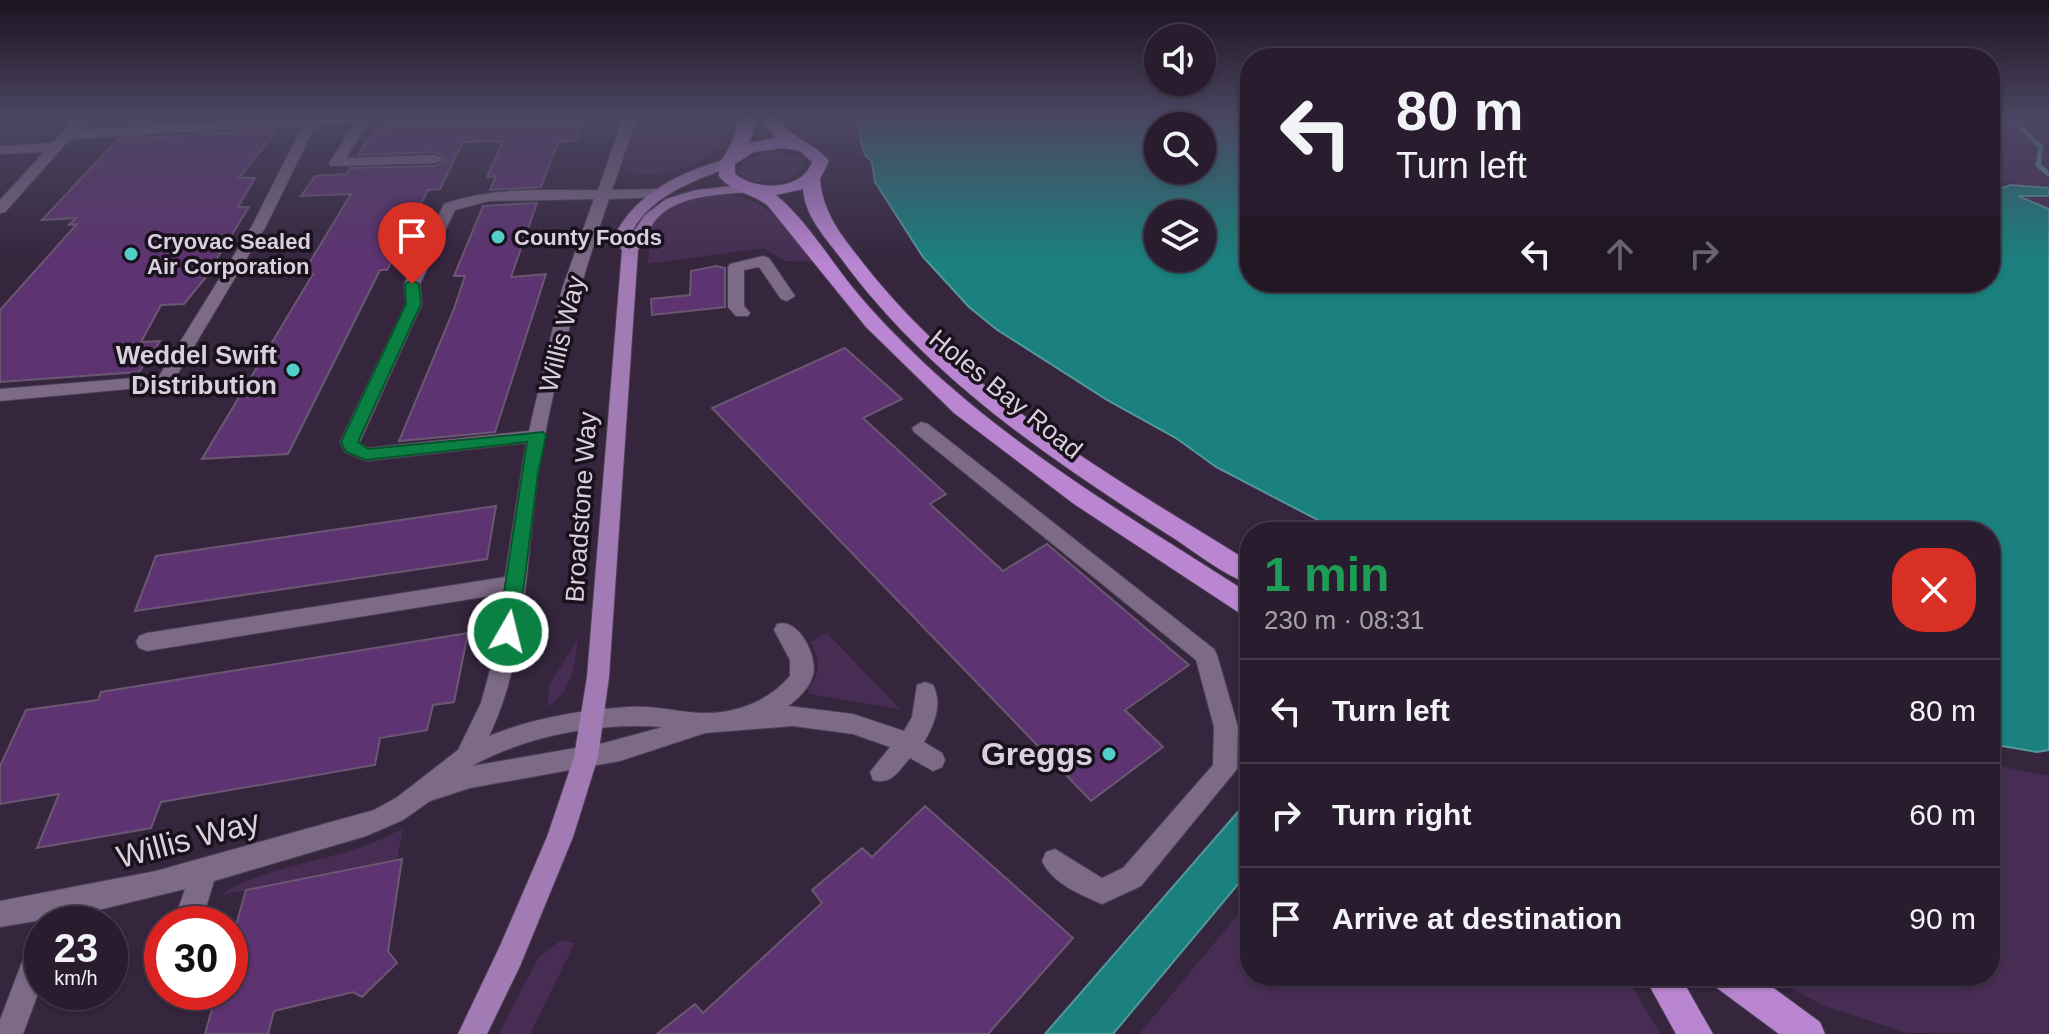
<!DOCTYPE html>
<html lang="en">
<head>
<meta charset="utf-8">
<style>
  :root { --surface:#281c2e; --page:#34293a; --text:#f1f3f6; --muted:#a5a1aa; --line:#443a4a }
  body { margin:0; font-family:Arial,sans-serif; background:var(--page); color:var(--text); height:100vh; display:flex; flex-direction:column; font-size:30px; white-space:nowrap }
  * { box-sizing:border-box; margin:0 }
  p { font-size:26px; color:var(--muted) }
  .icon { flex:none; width:44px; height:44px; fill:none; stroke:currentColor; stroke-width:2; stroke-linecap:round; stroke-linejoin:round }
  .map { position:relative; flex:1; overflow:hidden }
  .panel { position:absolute; left:1240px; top:522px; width:760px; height:464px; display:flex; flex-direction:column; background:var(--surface); border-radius:32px; box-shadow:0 2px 6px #0004,0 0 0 2px var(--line) }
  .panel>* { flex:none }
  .hud { position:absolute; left:1240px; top:48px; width:760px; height:244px; border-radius:32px; box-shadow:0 2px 6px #0004,0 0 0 2px var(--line); background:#281c2e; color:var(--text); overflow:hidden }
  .buttons { position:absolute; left:1144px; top:24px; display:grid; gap:16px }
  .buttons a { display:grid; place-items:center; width:72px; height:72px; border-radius:50%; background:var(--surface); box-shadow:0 2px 6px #0004,0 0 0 2px var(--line); font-size:40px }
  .speed { position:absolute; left:24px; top:906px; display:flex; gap:16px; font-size:40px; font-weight:700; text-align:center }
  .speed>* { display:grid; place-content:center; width:104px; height:104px; border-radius:50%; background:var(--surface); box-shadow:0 2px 6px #0004,0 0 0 2px var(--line); line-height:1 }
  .speed small { font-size:20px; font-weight:400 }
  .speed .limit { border:12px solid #d22; background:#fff; color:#111 }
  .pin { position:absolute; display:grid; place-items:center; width:68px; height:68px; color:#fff; margin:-82px -34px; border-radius:50% 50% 50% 0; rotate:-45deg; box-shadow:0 0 8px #0007 }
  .pin .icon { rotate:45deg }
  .me { position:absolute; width:88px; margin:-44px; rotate:8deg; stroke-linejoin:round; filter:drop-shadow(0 0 6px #0008) }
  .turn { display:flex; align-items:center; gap:28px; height:168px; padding:0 24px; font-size:36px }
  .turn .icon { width:104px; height:104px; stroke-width:2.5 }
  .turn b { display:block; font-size:56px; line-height:68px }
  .lanes { display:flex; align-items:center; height:76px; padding:0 24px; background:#0003; justify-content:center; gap:40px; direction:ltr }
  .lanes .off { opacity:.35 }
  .round { display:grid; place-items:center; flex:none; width:84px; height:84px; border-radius:32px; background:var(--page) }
  .summary { display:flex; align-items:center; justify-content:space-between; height:136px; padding:0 24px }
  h1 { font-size:48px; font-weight:700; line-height:60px; color:#1e9e55 }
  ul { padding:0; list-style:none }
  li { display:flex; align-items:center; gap:24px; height:104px; padding:0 24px; border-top:2px solid var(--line) }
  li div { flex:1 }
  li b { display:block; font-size:30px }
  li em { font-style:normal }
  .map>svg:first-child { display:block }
</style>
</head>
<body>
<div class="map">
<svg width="2049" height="1034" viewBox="0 0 2049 1034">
  <rect width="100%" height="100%" fill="#35253d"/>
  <path fill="#472d53" d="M639 118H728C725 165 666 181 626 172L622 165Z
    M1990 118H2049V209L2011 194 2012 182H1990Z
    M770 152 798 157 803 167C791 186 758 188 740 175L739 170 744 161Z
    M722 195C768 196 787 229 814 262L785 261 763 248 648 264C649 254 648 242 650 231 657 202 698 196 722 195Z
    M827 633 900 709 809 694 807 688C822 675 820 658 810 642Z
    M578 639C574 668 573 689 548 707L549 685Z
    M1990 764 2049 776V1034L1907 1033 1825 1006 1768 976H1990Z
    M403 828 397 859 223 895C237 877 325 859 352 850 370 845 387 837 403 828Z
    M1250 900V976H1625L1661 1034H1139Z
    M561 940 575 943 530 1034H499L538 958Z"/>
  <path fill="#1a817e" stroke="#53989b" stroke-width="2" fill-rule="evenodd" d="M861 118H1250V282H1990V211L1996 210 1991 192 2011 185 2049 188V196H2018L2049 209V750L2037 752 1990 744V532H1341L1216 467 1176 438 1107 400 996 329 969 307 923 257 875 182 872 162 865 155 859 134ZM1158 126H1202V170H1158ZM1158 214H1202V258H1158Z
    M1250 798V870L1113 1034H1045Z"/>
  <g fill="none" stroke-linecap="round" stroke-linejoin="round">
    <path stroke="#53989b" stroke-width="5" d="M2049 119H2019L2015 122 2041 147 2038 165 2049 174"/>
  </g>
  <path fill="#5e3371" stroke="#6a5872" stroke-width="2" d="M541 118H587L575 141 558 142 541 187 490 190 496 176 487 177 503 141 463 142 440 189 428 190 387 270H380L288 454 202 459 313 274 302 275 351 194 301 196 315 176 346 174 350 168 436 166 446 160 436 152 358 155 375 128Z
    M277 130 239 178H255L238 207H249L216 260H220L184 304 161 305 141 342 160 341 139 372 0 382V310L77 224 69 225 76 218 42 220 118 139Z
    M537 203 511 277 546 274 495 432 399 441 454 309 465 276H454L483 206Z
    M716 266 725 268V307L652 315 651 299 690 295 691 271Z
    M845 348 902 399 863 418 946 494 930 504 1003 571 1047 544 1189 665 1125 710 1163 747 1091 801 712 408Z
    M496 506 487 559 135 611 156 556Z
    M468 633 454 702 433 705 427 730 380 738 375 765 161 802 151 828 37 848 59 794 0 804V766L26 710 98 700 101 692Z
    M925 806 1073 938 988 1034H657L695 1004 703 1013 822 903 812 890 862 848 872 857Z
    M402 859 388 951 397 963 362 997 353 992 274 1011 268 1034H205L217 992H230V947L246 890Z"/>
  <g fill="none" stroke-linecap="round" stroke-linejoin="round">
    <defs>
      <path id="minor" d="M75 118H89L78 130 294 118H371L346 158 436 155 443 159 436 163 331 166 329 163 356 122 316 124 266 226 171 385 0 401V389L159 376 252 226 303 125 70 139 5 212 0 213V200L44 152 0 154V146L52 143Z
        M623 118H637L612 190 662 189 669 193 662 197 609 199C578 288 553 381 538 475 525 562 528 655 489 736 533 718 581 710 628 707 654 705 677 712 702 713 734 714 768 702 790 676V660L774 630 777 624C799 617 818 657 813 675 809 689 799 698 788 706L853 714 904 731 912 717 917 685 925 682 933 685C943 704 934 725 924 742L942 753 945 760 942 767 933 771 910 758C899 770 891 786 873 780L870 772 890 747 853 734 793 726 705 733 620 761 470 788 430 801 403 820 366 836 214 881 201 924H173L185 889 94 911 0 927V901L156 871 374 810 396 798 458 750 481 703 494 655 502 594 147 651 139 648 136 642 139 636 147 633 505 577 526 443 366 461 345 452 340 442 406 304 404 284 444 204C492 186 547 191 598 190ZM594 199 562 289 529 431 368 448 359 444 422 304 420 284 455 210 489 201ZM663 727 604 743 472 766C527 735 601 722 663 727Z
        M763 256 769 258 795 296 787 301 781 299 759 267 744 270V306L750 313 748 316H736L728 307V267L730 264Z
        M921 422 928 424 1214 649 1217 655 1238 727 1237 769 1141 886 1102 904C1081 895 1052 883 1042 861L1046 852 1055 849 1102 878 1123 868 1213 765 1214 727 1196 660 914 432 912 428Z
        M42 932V983L23 1034H0V1020L28 946 32 936Z"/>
      <path id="major" d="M727 159 732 160V166C692 182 647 196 629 238L645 215 666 199 696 190 750 184 757 188 750 192C718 195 676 194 654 222 648 231 644 241 638 250L609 677 598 757 573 837 520 966 487 1034H458L500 946 547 837 574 757 587 677 622 250 613 239C633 194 682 171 727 159Z"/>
      <path id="highway" d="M737 118H753V132L749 143 775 138 762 118H778C791 139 814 142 829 161L820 179C823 214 842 236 863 263 965 394 1111 476 1250 562V584C1221 574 1193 550 1167 534 1045 456 926 375 840 257 824 236 805 216 803 189L776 195C807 221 828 257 853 288 875 315 899 339 924 363 1022 455 1138 522 1250 594V617L1241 614 1074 504 954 413 866 327 768 206C753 193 732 193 719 176V164C729 148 737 138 737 118ZM783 148 800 151 812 162C802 191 756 191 735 174V164L754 152Z
        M1644 976H1680L1713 1034H1676Z
        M1712 976H1757L1820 1022 1825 1034H1779L1717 988Z"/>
    </defs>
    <use href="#minor" stroke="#4e4054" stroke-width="2"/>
    <use href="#major" stroke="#4e4054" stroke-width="2"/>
    <use href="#highway" stroke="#4e4054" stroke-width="2"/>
    <use href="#minor" fill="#7d6a86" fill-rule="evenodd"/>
    <use href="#major" fill="#a27bb4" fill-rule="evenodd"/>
    <use href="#highway" fill="#ba86d2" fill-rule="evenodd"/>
  </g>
  <linearGradient id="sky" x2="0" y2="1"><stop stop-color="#1d1422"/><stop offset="0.45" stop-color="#4b4662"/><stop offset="1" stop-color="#4b4662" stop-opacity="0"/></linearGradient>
  <rect width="2049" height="263" fill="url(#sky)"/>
  <path fill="#0b8043" stroke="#07532c" stroke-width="2" d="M412 280 419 284 421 304 358 442 368 449 543 432 546 436 538 473 518 632 515 637H501L498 632 527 442 366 460 346 452 341 442 406 304 405 284Z"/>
  <g fill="#53cdca" stroke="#19121c" stroke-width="3">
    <circle cx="498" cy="237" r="8"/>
    <circle cx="131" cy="254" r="8"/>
    <circle cx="293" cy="370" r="8"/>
    <circle cx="1109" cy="754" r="8"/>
  </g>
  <g text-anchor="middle" stroke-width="7" stroke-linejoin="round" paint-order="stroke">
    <g font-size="22" font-weight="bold" fill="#d9cfde" stroke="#19121c" text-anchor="start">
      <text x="514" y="245">County Foods</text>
      <text x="147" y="249">Cryovac Sealed<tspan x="147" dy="25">Air Corporation</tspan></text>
    </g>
    <g font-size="26" fill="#d9cfde" stroke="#19121c">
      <text transform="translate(562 334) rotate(-76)" y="9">Willis Way</text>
      <text transform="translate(1006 394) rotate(39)" y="9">Holes Bay Road</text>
      <text transform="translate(581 507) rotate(-86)" y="9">Broadstone Way</text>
    </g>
    <g font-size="26" font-weight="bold" fill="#d9cfde" stroke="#19121c" text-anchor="end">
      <text x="277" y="364">Weddel Swift<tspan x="277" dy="30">Distribution</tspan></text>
    </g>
    <g font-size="32" font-weight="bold" fill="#d9cfde" stroke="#19121c" text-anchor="end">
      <text x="1093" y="765">Greggs</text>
    </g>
    <g font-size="32" fill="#d9cfde" stroke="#19121c">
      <text transform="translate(188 839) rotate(-15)" y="11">Willis Way</text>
    </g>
  </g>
</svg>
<div class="buttons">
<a><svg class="icon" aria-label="sound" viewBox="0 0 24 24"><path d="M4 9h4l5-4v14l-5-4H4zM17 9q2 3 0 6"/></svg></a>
<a><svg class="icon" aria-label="search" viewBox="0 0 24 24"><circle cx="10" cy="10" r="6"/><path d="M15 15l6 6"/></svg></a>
<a><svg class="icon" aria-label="layers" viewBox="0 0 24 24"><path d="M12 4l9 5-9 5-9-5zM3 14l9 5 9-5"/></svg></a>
</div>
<div class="speed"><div>23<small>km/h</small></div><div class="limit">30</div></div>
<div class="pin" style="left:412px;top:284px;background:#d93025"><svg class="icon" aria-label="arrive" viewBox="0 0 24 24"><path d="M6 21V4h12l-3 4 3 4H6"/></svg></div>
<svg class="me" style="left:508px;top:632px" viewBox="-20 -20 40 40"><circle r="17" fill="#0b8043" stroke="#fff" stroke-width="3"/><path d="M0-11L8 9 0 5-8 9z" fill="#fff"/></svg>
<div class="hud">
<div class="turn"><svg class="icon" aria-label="left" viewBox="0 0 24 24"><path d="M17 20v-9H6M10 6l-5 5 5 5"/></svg><div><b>80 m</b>Turn left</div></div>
<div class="lanes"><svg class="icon" aria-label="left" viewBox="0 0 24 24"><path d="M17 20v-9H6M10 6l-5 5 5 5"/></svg><svg class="icon off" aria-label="ahead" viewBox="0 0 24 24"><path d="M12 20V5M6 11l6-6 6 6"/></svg><svg class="icon off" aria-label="right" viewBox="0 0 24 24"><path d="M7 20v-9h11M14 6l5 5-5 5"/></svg></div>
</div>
<section class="panel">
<div class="summary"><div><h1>1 min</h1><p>230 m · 08:31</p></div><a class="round" style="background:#d93025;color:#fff"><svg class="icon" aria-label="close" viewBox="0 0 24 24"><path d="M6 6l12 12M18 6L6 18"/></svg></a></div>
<ul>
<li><svg class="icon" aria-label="left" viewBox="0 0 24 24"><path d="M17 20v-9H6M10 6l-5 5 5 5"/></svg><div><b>Turn left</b></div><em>80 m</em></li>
<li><svg class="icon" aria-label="right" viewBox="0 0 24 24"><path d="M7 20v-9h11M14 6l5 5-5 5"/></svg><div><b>Turn right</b></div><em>60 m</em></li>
<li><svg class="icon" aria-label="arrive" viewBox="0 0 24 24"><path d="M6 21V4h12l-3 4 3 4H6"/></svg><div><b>Arrive at destination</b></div><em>90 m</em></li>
</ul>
</section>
</div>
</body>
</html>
